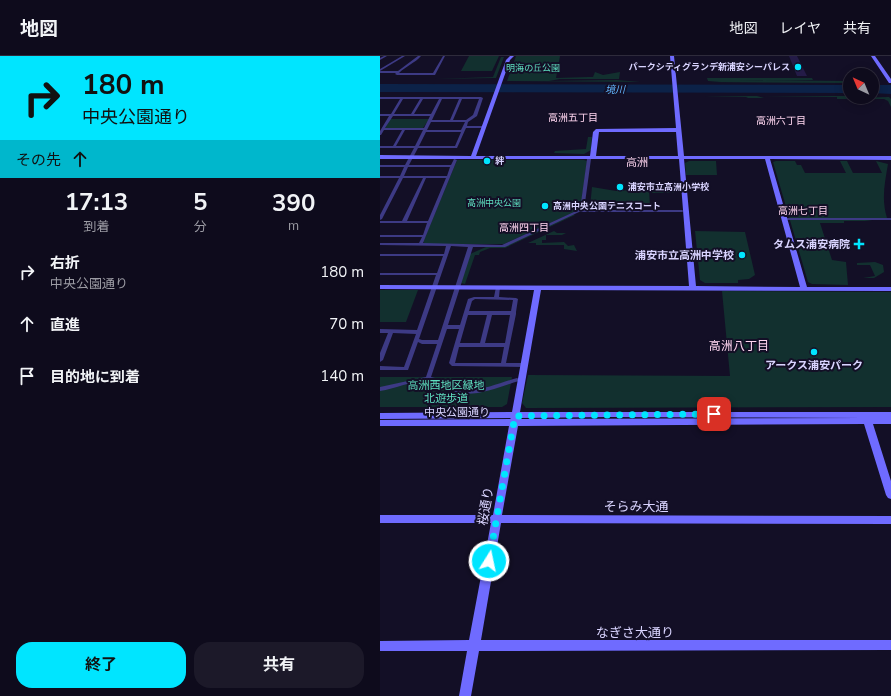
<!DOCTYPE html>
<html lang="ja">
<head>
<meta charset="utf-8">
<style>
  :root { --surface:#0e0b1c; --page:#1c1929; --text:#f1f3f6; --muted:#9b9ba3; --line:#2e2b3b; --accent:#00e5ff }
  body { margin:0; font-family:"Nunito Sans","Noto Sans JP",sans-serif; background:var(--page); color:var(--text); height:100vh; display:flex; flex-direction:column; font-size:15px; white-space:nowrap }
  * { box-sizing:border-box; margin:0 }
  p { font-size:13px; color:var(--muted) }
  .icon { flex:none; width:22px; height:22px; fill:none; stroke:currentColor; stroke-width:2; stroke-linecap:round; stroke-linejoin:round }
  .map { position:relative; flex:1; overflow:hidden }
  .sheet { display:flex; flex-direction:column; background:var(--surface); width:380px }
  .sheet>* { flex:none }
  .banner { background:#00e5ff; color:#111; overflow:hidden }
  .needle { width:26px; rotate:316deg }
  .controls { position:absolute; left:463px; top:12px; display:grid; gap:8px }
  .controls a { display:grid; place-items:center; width:36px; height:36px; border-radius:50%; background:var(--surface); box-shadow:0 2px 10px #0003,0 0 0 1px var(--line); font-size:20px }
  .pin { position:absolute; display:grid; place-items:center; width:34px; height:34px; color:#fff; margin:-17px; border-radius:8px; box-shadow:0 2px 6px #0006 }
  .me { position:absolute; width:44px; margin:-22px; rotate:10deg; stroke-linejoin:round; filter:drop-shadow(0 0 3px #0008) }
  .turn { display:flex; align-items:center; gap:14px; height:84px; padding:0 16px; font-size:18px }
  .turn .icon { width:52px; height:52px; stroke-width:2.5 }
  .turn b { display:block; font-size:28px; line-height:34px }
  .then { display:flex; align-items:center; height:38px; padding:0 16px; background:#0003; gap:8px; font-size:15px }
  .eta { display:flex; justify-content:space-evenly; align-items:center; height:68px; text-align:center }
  .eta b { font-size:24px; font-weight:700; line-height:28px }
  .action { display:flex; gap:8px; margin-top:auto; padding:8px 16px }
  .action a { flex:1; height:46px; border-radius:16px; background:var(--accent); color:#111; font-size:16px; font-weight:700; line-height:46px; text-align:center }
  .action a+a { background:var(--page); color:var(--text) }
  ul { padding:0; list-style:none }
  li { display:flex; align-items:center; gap:12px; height:52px; padding:0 16px }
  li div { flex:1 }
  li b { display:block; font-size:15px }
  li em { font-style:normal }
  header { display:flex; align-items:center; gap:24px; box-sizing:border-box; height:56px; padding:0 20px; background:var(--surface); border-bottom:1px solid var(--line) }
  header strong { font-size:19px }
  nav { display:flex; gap:22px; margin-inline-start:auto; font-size:14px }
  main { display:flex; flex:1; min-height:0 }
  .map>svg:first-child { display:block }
</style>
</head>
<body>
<header>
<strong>地図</strong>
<nav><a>地図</a><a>レイヤ</a><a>共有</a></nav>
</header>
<main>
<section class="sheet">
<div class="banner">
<div class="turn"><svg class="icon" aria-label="right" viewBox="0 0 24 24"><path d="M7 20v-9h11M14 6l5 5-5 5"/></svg><div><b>180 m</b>中央公園通り</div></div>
<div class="then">その先<svg class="icon" aria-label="ahead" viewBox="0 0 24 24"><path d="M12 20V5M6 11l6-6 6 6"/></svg></div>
</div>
<div class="eta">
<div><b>17:13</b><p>到着</p></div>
<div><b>5</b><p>分</p></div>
<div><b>390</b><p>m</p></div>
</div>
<ul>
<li><svg class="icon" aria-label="right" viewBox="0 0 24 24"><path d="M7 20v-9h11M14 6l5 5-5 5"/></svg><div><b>右折</b><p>中央公園通り</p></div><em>180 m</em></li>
<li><svg class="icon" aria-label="ahead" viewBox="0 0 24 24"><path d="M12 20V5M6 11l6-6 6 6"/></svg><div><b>直進</b></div><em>70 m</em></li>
<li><svg class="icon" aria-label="arrive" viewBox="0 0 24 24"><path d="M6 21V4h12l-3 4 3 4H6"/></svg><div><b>目的地に到着</b></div><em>140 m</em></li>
</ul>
<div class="action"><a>終了</a><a>共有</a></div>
</section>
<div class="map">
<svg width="511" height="640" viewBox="0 0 511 640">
  <rect width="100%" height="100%" fill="#130f26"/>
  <path fill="#12302f" d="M89 0H119L112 15H81Z
    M136 0H180L176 22 208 21H213L215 16 223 19 240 16 239 23H180L169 25 237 24 260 26 127 25Z
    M121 1H124L116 22 55 23 113 21Z
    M327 22H432L433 24 328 25Z
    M353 24 470 25V27L328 26Z
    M324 40H470L479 41 466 42 509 41 511 43V51L508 45 504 43H457V41H451L377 40 384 42H366L368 41Z
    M10 63H49L43 72H5Z
    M208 81H212L211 94 204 98 174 97 175 95 206 93Z
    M77 104H204L207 105 201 150 192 157 124 188H46L43 186Z
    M309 105H336L337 119H306L305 107Z
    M396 105H415L417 109H421L425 117H466L460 105H467L473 117H502L496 105 508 108C505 126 501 143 507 162L485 165H464V167H440L452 204 466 206 468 229 432 228 428 226 393 106Z
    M272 126H298L299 137H272Z
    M212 131 236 135 269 133 270 151H210Z
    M193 158 195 159 125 192H110L100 196 99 199H95L85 228 81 227 90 198 106 191H123Z
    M174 175 177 177H186L182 179H166V184H162V187L184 186 188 190 194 189 197 195 184 193V189H156V187H148Z
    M315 175 365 176 375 219 369 223 358 224V227H325L320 224Z
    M495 206 503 209 504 216 494 222H483L495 220 490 209H477V207Z
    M0 234H38L26 266H0Z
    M342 235 511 236V351L146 352 142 347 148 319 350 320Z
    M0 321H132L127 348 122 351H0Z"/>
  <path fill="#0c2248" d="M0 28 470 29V37L0 36Z
    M492 29H511V38L492 37Z"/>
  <path fill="#241b47" d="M409 0H417L427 20H417Z"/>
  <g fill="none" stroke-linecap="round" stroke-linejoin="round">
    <path fill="#3d3a85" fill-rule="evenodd" d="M4 0H7L0 4V2Z
      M22 0H25L0 15V13Z
      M38 0H41C35 7 26 10 19 17H53L63 0H65L55 19H17L15 18 16 17H0V15H18Z
      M0 41H101L103 42 97 60 88 66 87 70H104L106 71 105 72H86L77 92H38L29 109H71L74 103 77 104 43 187 122 189 196 155 183 149V147H185L200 154 207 103 209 102 211 103 204 154H302L304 155 302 156H199L125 191H93L68 269H80L88 243 94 241H114L116 231V230H120V231L119 241 136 242 138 243 136 256V258L126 307H144L147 309 144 311 72 310 69 307 79 273H67L51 321C62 323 70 331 81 333 98 337 121 326 137 322L139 323 140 324 139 325C121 330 97 341 79 337 67 334 58 324 45 325 30 325 15 333 0 335V331L46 321 57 288H42L38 286 28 314H0V310L24 311 36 278 13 277 3 304 0 306V297L8 277H0V273L37 274 56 219H0V217H57L63 200H0V198H64L66 190 0 189V187H39L42 181H0V179H43L47 167H0V165H22L43 122H23L2 163 0 164V159L19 122H0V120H20L24 111H0V109H25L34 92H0V90H13L22 74H4L1 79H0V75L9 60H0V58H11L20 43H0ZM23 43H40L31 58H14ZM43 43H59L51 58H34ZM62 43H79L70 64H52ZM82 43H99L93 59 86 64H73ZM13 60H50L44 72H5ZM51 66H85L81 74H47ZM25 74H43L35 90H16ZM46 76H81L75 90H39ZM28 111H70L67 120H24ZM46 122H66L48 165H27ZM71 190 88 191 58 284H42L39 283ZM95 243 133 244 131 255H89L92 245ZM88 259H107L100 287H80ZM112 259H130L125 287H105ZM79 291H124L121 307H75Z
      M406 162H511V164H407L405 163Z"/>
    <path fill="#6f6bff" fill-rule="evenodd" d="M130 0H134L130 4 96 100H210L213 76 216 73 296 72 290 0H294L304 100H511V104L390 103 427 231H511V235L161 234 140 356H511V368H493L511 425V443L508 442 506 439 484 368 138 370 122 459 511 460V468L121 467 101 584H511V594L99 595 91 640H79L87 595H0V585L89 584 111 467H0V459H113L129 370H0V364L130 363 131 362 0 363V357L132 356 154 234 0 233V229L309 230 299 103H0V99L91 100 126 4ZM219 76H296L298 100H216ZM304 103H385L420 231 316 230ZM227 361 484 362 139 363V362Z
      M491 0H495L511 23V27H509Z"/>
  </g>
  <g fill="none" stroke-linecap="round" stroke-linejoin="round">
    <path stroke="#00e5ff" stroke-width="7" stroke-dasharray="0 12.6" d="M109 505 135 360 334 358"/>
  </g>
  <g fill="#00e5ff" stroke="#130f26" stroke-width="1.5">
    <circle cx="418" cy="11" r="4"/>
    <circle cx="107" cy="105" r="4"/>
    <circle cx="240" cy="131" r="4"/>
    <circle cx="165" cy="150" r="4"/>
    <path d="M477 182h4v4h4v4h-4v4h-4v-4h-4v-4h4z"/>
    <circle cx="362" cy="199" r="4"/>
    <circle cx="434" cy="296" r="4"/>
  </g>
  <g text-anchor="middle" stroke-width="4" stroke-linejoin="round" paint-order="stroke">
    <g font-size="9" font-weight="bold" fill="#d9d4ff" stroke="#130f26" text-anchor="start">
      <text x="410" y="14" text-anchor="end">パークシティグランデ新浦安シーパレス</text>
      <text x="115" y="108">絆</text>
      <text x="248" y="134">浦安市立高洲小学校</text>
      <text x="173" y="153">高洲中央公園テニスコート</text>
    </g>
    <g font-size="9" fill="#5fe0c0" stroke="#130f26">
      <text x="153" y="15">明海の丘公園</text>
      <text x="114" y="150">高洲中央公園</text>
    </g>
    <g font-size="10" font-style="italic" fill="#62b6ff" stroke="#130f26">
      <text x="235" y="37">境川</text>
    </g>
    <g font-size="10" fill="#ffd6f0" stroke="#130f26">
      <text x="193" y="65">高洲五丁目</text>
      <text x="401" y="68">高洲六丁目</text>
      <text x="423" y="158">高洲七丁目</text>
      <text x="144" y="175">高洲四丁目</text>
    </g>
    <g font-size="11" fill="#ffd6f0" stroke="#130f26">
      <text x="257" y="110">高洲</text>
    </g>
    <g font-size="11" font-weight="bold" fill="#d9d4ff" stroke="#130f26" text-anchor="end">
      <text x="470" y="192">タムス浦安病院</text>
      <text x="354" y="203">浦安市立高洲中学校</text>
      <text x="434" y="313" text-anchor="middle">アークス浦安パーク</text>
    </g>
    <g font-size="11" fill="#5fe0c0" stroke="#130f26">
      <text x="66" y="333">高洲西地区緑地<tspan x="66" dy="13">北遊歩道</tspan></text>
    </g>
    <g font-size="11" fill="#d9d4ff" stroke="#130f26">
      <text x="77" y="360">中央公園通り</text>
    </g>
    <g font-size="12" fill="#ffd6f0" stroke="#130f26">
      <text x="359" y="294">高洲八丁目</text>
    </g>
    <g font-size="13" fill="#d9d4ff" stroke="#130f26">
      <text transform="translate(105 450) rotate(-80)" y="5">桜通り</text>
      <text x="256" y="455">そらみ大通</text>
      <text x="255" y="581">なぎさ大通り</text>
    </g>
  </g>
</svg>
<div class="controls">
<a><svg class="needle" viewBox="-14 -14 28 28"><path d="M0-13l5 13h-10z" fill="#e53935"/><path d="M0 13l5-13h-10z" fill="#9b9ba3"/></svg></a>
</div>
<div class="pin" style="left:334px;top:358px;background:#d93025"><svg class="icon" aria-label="arrive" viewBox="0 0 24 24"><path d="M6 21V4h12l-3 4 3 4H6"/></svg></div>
<svg class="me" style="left:109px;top:505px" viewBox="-20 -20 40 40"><circle r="17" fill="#00e5ff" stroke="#fff" stroke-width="3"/><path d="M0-11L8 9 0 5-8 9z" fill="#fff"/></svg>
</div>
</main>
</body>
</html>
